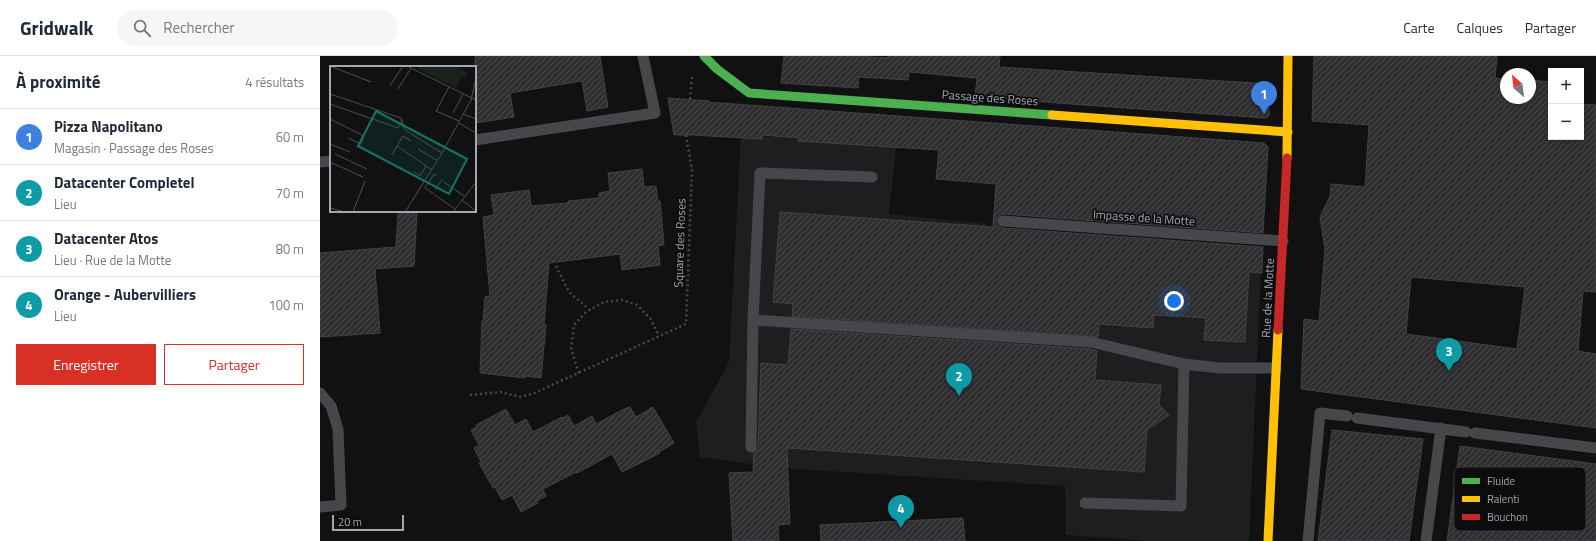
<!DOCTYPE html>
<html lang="fr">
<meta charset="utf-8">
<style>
:root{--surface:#fff;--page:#f6f6f7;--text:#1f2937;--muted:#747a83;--line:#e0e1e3;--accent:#d93025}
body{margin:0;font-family:"Titillium Web",sans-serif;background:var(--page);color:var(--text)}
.controls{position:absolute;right:12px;top:12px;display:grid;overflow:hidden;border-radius:0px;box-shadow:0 2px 6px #0003}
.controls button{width:36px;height:36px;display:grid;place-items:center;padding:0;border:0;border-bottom:1px solid var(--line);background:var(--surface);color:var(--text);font:20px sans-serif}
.compass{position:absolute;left:1180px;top:12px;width:36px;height:36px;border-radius:50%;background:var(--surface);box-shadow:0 2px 6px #0003;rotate:332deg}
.scale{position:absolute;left:12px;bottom:10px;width:72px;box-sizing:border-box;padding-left:4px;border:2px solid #a2a7b3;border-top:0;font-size:11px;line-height:14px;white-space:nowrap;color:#a2a7b3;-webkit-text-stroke:3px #0c0c0d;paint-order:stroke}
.you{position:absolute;left:854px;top:245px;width:14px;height:14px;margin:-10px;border:3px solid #fff;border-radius:50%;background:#1a73e8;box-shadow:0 0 0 6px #1a73e833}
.badge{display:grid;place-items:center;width:26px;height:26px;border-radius:50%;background:var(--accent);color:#fff;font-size:13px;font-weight:700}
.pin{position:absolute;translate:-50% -33px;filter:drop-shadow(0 1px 2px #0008)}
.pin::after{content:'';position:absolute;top:21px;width:14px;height:12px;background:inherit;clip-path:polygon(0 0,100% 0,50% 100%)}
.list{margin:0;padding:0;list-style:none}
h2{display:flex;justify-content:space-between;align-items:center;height:52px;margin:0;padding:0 16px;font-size:17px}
h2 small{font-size:13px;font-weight:400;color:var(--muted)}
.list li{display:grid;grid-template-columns:26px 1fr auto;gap:12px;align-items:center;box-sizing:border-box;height:56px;padding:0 16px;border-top:1px solid var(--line)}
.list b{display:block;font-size:15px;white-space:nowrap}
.list p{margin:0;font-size:13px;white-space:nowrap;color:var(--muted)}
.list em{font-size:13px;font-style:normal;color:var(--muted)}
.actions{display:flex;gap:8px;padding:12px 16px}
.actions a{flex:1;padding:9px 0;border:1px solid var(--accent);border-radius:0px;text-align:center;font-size:14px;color:var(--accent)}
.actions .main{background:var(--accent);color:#fff}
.icon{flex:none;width:22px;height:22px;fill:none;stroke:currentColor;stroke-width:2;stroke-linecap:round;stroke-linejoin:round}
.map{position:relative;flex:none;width:1276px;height:485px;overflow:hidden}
header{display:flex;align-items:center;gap:24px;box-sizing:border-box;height:56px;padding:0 20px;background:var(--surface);border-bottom:1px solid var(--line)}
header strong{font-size:19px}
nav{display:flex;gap:22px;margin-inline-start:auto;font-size:14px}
.search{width:280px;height:36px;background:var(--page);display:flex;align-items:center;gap:10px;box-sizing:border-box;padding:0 14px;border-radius:22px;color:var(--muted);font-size:15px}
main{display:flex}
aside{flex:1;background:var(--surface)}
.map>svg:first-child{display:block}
.built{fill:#1e1e20}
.building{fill:url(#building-hatch);stroke:#404246;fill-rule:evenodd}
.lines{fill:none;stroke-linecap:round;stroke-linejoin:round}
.path{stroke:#47484c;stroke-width:2.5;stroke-dasharray:2 3;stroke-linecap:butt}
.lane{stroke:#46474a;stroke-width:11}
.fast{stroke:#4caf50;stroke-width:9}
.slow{stroke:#ffc107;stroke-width:9}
.jam{stroke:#c62828;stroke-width:9}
.labels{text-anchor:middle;stroke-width:3.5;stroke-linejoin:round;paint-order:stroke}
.street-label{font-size:12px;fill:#a2a7b3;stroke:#0c0c0d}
.inset-road{fill:none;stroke:#4b4d52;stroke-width:1}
.view{fill:#0f766e;fill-opacity:0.15;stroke:#0f766e;stroke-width:2}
.inset-edge{fill:none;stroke:#a2a7b3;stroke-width:2}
.key{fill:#0c0c0d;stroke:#393a3f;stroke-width:1}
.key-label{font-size:11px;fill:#a2a7b3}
</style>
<header>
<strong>Gridwalk</strong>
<div class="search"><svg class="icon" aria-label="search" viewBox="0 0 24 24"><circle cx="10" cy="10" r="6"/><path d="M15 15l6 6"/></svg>Rechercher</div>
<nav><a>Carte</a><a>Calques</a><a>Partager</a></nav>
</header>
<main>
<aside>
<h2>À proximité<small>4 résultats</small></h2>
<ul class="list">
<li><span class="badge" style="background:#3f7fe0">1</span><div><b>Pizza Napolitano</b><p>Magasin · Passage des Roses</p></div><em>60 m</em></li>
<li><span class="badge" style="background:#0f9aa8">2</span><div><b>Datacenter Completel</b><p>Lieu</p></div><em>70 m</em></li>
<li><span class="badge" style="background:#0f9aa8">3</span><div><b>Datacenter Atos</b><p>Lieu · Rue de la Motte</p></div><em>80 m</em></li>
<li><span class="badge" style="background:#0f9aa8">4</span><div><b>Orange - Aubervilliers</b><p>Lieu</p></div><em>100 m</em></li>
</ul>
<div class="actions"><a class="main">Enregistrer</a><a>Partager</a></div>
</aside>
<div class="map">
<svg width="1276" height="485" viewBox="0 0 1276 485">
<defs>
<pattern id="building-hatch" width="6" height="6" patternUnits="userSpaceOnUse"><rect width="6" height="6" fill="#2f2f31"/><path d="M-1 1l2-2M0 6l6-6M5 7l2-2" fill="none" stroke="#4a4a4c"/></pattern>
</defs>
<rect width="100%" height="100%" fill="#111112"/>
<path class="built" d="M421,78L576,91L569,158L666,168L665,197L941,216L929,485H827L746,479L745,430L460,412L380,401L376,366L409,306Z"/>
<path class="building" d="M155,0H280L288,51L267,55L262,25L190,37L194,61L155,67Z
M464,0H533L568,2V0H680L679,11L950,28L949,60L945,62L655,41L657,22L589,16L588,24L539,21L538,32L461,27Z
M994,0H1177L1175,22L1186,23V42H1210V24L1231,26V81H1261V48L1276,49V236L1263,235L1258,295L1276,298V372L981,333L984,263L999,265L1005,193L1000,161L1010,140L1011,128L1045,131L1049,69L992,65ZM1091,221L1205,231L1197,293L1086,278Z
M348,42L389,45L388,46L944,87L948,91L943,177L684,158L680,159L676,164L677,168L682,172L943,191L942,217L929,216L925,286L884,284L886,262L834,259L833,272L779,268L778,281L472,260L473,248L453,246L460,156L673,171L676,128L616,123L619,94L478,85V82L442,79V83L373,79H354Z
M322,113L324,131L336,130L338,145H340L344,189L338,190L340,209L302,214L300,198L229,207L224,269H226L221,322L205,320V322L160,317L162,265H163L165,241L170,240L163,161L174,159L171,139L209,134L211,150L248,147V145L279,142V137L290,135L288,117Z
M78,155H97L94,210L55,213L60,277L0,281V197L76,191Z
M471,273L770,293L777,295L775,324L841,329L839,349L849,359L827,374L824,416L467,392L470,468L458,469L459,485H413L409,417L433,416L434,397L438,391L441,307L468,309Z
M310,351L316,361L333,351L354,387L339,396L340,397L302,416L292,398L257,417L256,416L223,433L226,440L217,445L218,447L201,456L192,439L182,444L175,431L173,432L159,407L161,406L154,392L159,389L151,374L157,371L156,369L186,353L195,369L206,363L213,376L242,361L243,362L248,359L254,370L272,360L276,368L304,353Z
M1012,374L1103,383L1089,485H998Z
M1140,390L1276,408V485H1127Z
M643,462L645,485H501L500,469Z"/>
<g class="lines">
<path class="path" d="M370,43L372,20
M236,210L249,236L270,254
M259,317L251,293L254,269L266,256L284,246L302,244L317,249L330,262L339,280
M150,339L181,336L200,341L212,338L366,268L372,114L366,79"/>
<path class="lane" d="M155,84L335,57L323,0
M0,106L11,105
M683,165L963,185
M433,264L440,117L552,121
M0,337L11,350L18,373L21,449L0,451
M1037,362L1146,376
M1155,377L1276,392
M431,391L433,264L771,286L864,308L900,312H956
M765,447L861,450L864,308
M988,485L1000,357L1027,360
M1106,485L1121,372"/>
<path class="fast" d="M384,0L397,13L429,37L732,59"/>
<path class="slow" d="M732,59L968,76
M967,102L968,0
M948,485L958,274"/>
<path class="jam" d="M958,274L967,102"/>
</g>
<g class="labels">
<g class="street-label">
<text transform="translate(670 42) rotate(4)" y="4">Passage des Roses</text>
<text transform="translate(824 162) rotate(4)" y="4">Impasse de la Motte</text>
<text transform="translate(360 187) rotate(-88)" y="4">Square des Roses</text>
<text transform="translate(948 242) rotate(-87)" y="4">Rue de la Motte</text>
</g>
</g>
<g transform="translate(10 10)">
<rect width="146" height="146" fill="#111112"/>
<path d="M90,0H126L138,8L136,11L132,10L126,22L92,5L88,2Z" fill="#1b221c"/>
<path class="inset-road" d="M0,0L41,16M77,0L146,34M60,20L73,0M119,21L106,45L129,55M68,23L81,2M0,28L71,52L75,64L112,87M0,38L68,62L72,54M123,47L133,28M133,48L146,53M0,53L34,70L31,78L18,72M129,57L146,67M0,78L20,86M67,80L73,70L81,75M88,83L108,95M5,88L37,103M62,89L67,80L102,104M0,96L33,111M84,106L90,110L96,100M114,116L134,130M105,124L112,114M104,128L95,122L104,108L106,110M105,129L125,143M132,134L146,145M0,142L15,146M23,146L35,115M75,146L112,87L141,34L146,12M123,146L146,116"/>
<path class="view" d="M46,45L137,93L119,128L28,80Z"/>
<rect width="146" height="146" class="inset-edge"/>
</g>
<rect x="1134" y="411" width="132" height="64" rx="6" class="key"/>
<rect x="1142" y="422" width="18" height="6" fill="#4caf50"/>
<rect x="1142" y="440" width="18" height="6" fill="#ffc107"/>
<rect x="1142" y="458" width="18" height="6" fill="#c62828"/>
<g class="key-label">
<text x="1167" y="429">Fluide</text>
<text x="1167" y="447">Ralenti</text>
<text x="1167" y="465">Bouchon</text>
</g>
</svg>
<div class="controls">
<button>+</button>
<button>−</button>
</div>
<svg class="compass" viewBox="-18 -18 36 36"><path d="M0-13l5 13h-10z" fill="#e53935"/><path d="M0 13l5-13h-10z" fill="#747a83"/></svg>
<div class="scale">20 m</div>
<div class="you"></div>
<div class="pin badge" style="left:944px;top:58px;background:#3f7fe0">1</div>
<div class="pin badge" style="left:639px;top:340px;background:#0f9aa8">2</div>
<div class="pin badge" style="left:1129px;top:315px;background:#0f9aa8">3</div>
<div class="pin badge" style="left:581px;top:472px;background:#0f9aa8">4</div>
</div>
</main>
